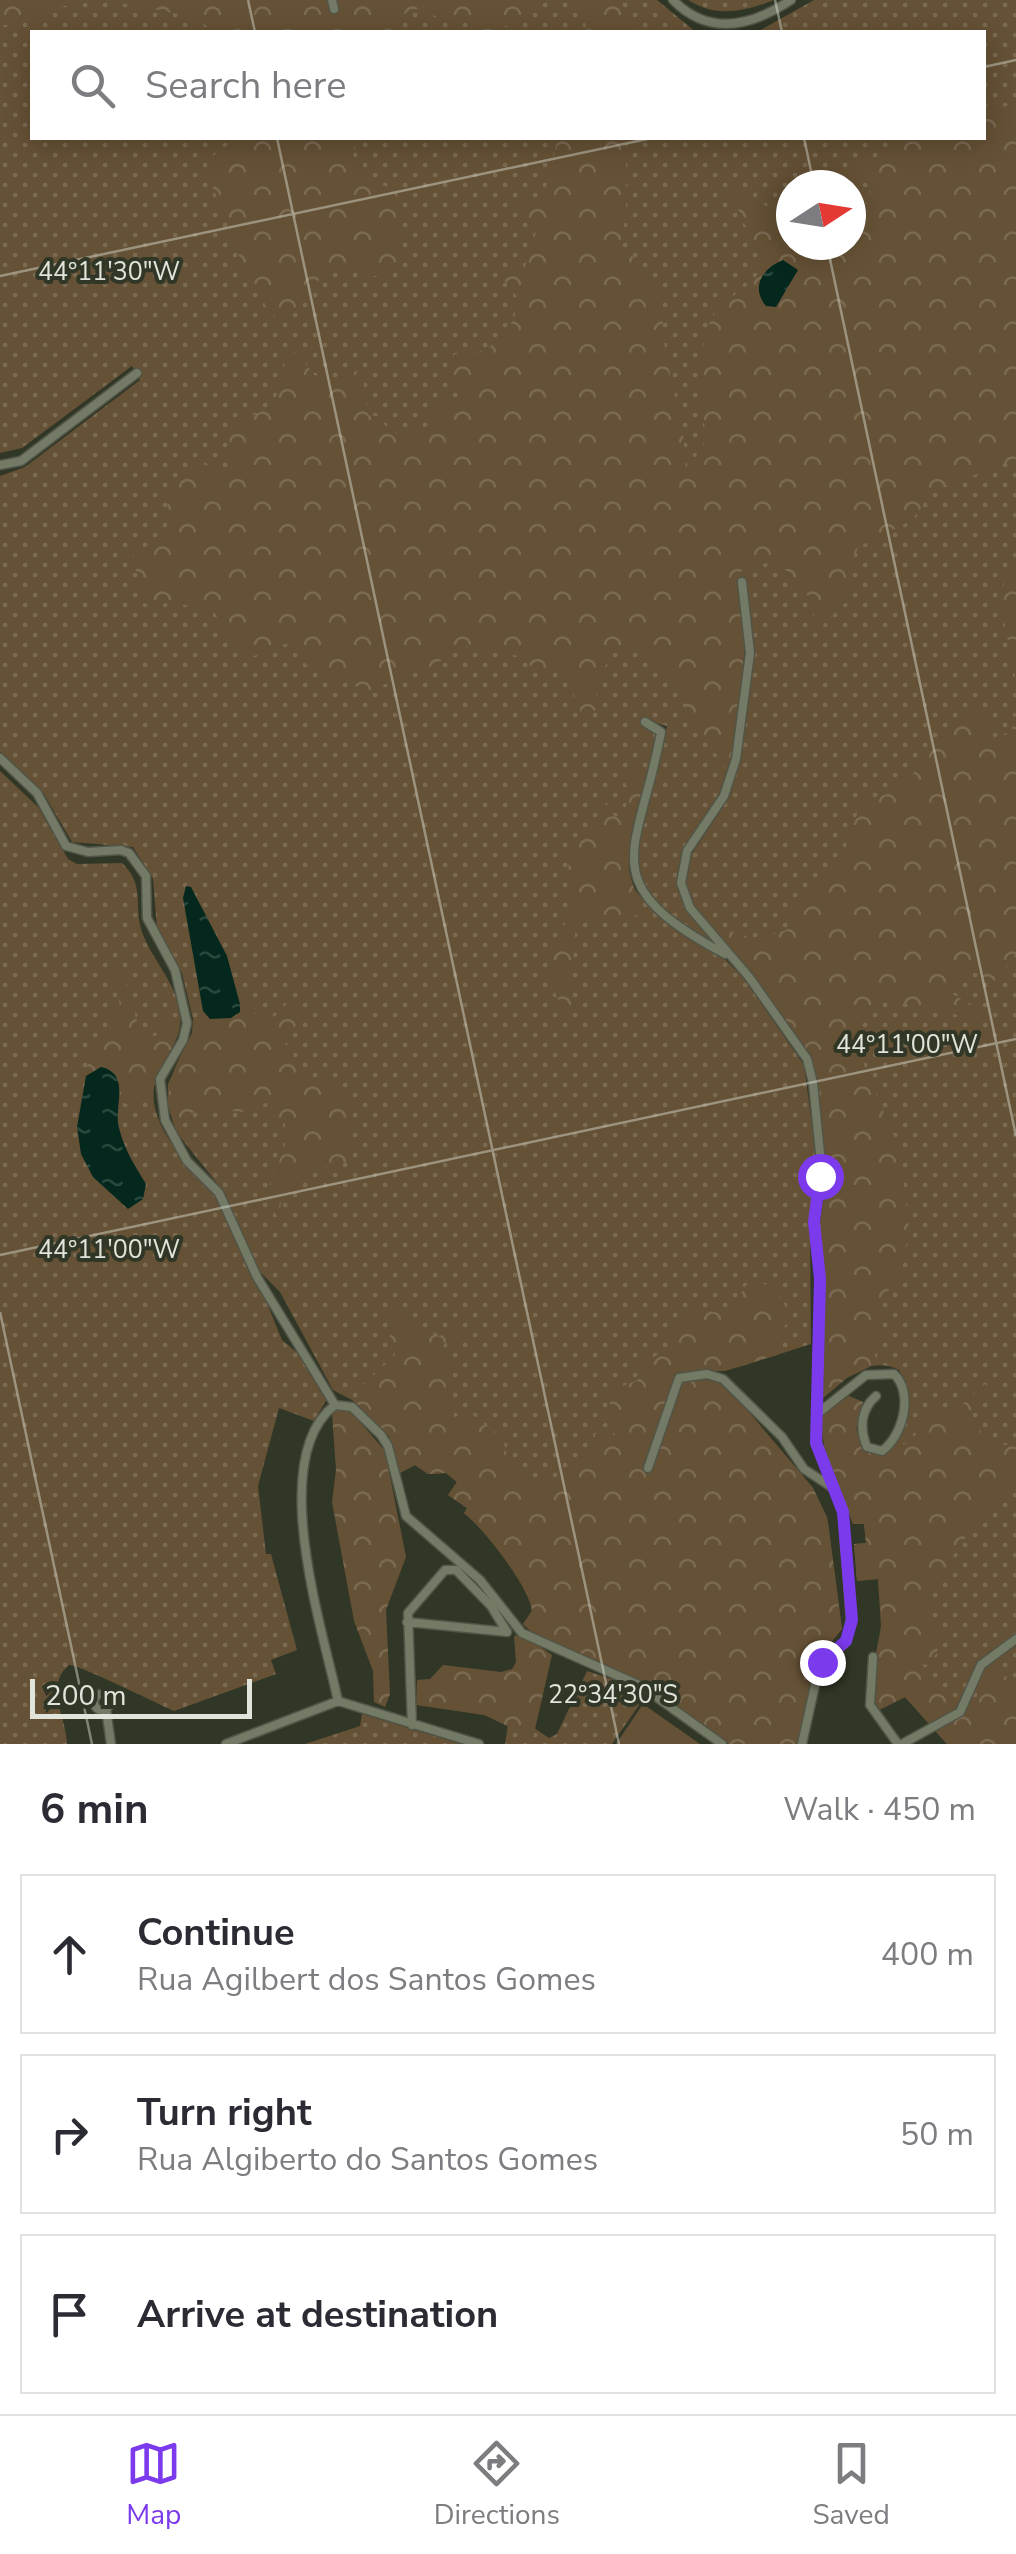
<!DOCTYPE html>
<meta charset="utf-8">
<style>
:root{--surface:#fff;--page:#f2f2f3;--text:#2b2b33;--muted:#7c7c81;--line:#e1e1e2;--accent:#7c3aed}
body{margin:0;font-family:"Nunito Sans",sans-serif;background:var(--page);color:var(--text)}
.compass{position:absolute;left:776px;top:170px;width:90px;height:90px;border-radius:50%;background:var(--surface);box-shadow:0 5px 25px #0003;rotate:78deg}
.scale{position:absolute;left:30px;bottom:25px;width:222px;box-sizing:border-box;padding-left:10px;border:5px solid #e1e4da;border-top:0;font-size:28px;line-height:35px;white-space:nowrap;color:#e1e4da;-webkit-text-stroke:8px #313726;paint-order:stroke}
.stop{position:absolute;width:30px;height:30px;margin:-22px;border:8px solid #7c3aed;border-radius:50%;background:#fff}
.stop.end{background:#7c3aed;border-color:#fff;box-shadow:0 2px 10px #0008}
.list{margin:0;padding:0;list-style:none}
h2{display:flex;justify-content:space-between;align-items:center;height:130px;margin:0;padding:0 40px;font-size:42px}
h2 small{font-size:32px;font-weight:400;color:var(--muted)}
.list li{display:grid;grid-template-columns:65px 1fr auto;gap:30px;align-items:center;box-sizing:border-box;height:160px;margin:0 20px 20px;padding:0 20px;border:2px solid var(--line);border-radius:0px}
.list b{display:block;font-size:38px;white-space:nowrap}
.list p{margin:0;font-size:32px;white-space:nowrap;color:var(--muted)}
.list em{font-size:32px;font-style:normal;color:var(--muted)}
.icon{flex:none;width:55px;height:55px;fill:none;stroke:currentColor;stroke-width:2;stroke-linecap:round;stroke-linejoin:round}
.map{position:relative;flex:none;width:1016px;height:1744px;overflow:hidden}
.search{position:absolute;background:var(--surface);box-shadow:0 5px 25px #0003;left:30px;right:30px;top:30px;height:110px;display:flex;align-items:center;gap:25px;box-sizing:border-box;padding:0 35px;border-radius:0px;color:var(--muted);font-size:38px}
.sheet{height:670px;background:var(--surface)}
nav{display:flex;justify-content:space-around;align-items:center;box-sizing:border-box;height:140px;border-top:2px solid var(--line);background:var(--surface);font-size:28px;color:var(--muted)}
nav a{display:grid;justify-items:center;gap:5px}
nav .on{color:var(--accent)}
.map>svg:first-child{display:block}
.grass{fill:url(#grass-dots);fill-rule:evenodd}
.forest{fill:url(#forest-crowns)}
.pitch{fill:#655135}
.water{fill:url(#water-ripples)}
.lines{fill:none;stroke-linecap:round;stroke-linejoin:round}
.minor-casing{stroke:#515547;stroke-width:11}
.minor{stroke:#737a66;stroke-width:8}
.route{stroke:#7c3aed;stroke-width:12}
.ticks{fill:none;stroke:#e1e4da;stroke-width:2.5;stroke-opacity:0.45}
.ticks-label{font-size:25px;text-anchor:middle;fill:#e1e4da;stroke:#313726;stroke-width:8;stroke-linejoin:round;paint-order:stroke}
</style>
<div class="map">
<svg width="1016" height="1744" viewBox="0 0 1016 1744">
<defs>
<pattern id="grass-dots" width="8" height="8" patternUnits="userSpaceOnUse" patternTransform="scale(2.5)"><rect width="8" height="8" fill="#655135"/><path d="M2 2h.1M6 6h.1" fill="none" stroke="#7b6a52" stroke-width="1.8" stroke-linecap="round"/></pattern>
<pattern id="forest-crowns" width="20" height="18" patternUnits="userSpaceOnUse" patternTransform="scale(2.5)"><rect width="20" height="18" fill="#655135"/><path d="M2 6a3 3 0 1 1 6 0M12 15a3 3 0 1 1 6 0" fill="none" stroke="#7b6a52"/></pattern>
<pattern id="water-ripples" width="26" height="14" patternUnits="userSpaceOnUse" patternTransform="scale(2.5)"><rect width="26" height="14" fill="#04281d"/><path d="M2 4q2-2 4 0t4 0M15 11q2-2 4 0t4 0" fill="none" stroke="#28473d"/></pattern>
</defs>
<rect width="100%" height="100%" fill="#313726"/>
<path class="grass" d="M0,0H657L696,32H32V138H984V32H757L814,0H1016V1744H947L905,1697L877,1711L871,1679L881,1627L878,1579L857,1581L854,1544L866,1543L864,1524H853C841,1487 818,1454 823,1414L849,1396L863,1402C853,1419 854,1439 868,1453L883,1454C907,1438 912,1393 899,1370C868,1355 845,1379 823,1398L820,1225L827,1171L816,1075L808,1052L788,1023L697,910L685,886L689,858L721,810L740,749L754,642L745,579L737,580C745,643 749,728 724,788C711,821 674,845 678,884C681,913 706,925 719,948C695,933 652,913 641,885C628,850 659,765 667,726L644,720L658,729L628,867L634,889L655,913L726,960L744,979L804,1065L817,1162L810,1228L811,1344L739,1367L705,1371L704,1378L725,1384L813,1488L828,1522L842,1629L818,1658L799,1744H729L650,1685L536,1636L523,1624L532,1611C531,1589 483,1527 464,1513L467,1508L448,1495L457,1482L446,1473L428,1474L415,1465L398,1474L389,1436L352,1400L333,1390L280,1292L259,1271L224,1192L177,1133L168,1106V1084L192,1033L193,1019L182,973L157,928L153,879L133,847L72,842L44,794L0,752V476L25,467L140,380L132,366L22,448L0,453ZM791,185H851V245H791Z
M688,0H774C742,12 718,18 688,0Z
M0,771L38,807L68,859L77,864L122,863C146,886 133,905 142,932C153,964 188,994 179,1031C171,1060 147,1074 155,1108C165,1149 199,1168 219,1201C245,1242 263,1295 282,1340L301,1356L328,1397L314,1421L279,1408L258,1486L266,1554H271L297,1650L271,1660L276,1674L174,1711C158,1704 78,1664 69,1665C44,1686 66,1716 67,1744H0Z
M587,1671L621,1682L644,1698L612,1744H505L508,1724L532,1737L534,1728L549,1738L557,1734Z
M362,1714L461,1744H305L360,1726Z"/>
<path class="forest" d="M0,0H544L497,32H472L466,16C448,18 436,23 424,6L404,14L398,32H220L184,15L104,0L59,7L36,20L0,26Z
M580,0H616L637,32H587Z
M1016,103V459L927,493C919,529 884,529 858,548L849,568L846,602L823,625H817C806,592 807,574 767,563L739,572L745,649L729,774L661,667L634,647L616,649L597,679L596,710L582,715L564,671L534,669L518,656L471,644L429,667L368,691L310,668L288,644C270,643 261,661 242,655L213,610L174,603L146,604L142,600L133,553L167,536L168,495L191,465L201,462L217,471L229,466L230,427L238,417C274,418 286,385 284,355L289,349L299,354L314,375L342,381L355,371L362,372L368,415L377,416L391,432L407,437L427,426L440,398L463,397L452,374L454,354C485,360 517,332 518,298L502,278L508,270H524L536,232L520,204L524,198L543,199L558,138H626V216L620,243L650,275L661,300L665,352L683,432L686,471L708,438C697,410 696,333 718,309C733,293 753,286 763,266L733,197L731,180L774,212L791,216V245H851V201L860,197L871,209L876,204L869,190L875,183L852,181L846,176L852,164L879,158L905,142L984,138V113Z
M238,138H357L353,155L360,175L392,189L399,202L397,271C372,285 353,266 327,269L297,309L278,318L268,313L260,290L245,271L206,169L214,155Z
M1016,558V683C1012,640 987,597 1016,558Z
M972,709L986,716L994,738L1011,731L1016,715V954L993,982L969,969L948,992L985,1011L980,1020L882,998L875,1001L861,1027L858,1050L900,1151L909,1228L902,1271L876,1307L880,1335L873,1365L847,1378L823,1398L820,1225L827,1171L816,1075L808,1052L788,1023L723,944L714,926L756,939L787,930L792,902L831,871L845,849L861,803L890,793L911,777L923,757L947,739L960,716Z
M628,769L641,774L646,784C636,821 614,869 643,901C637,931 603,926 582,915L576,921L571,987L575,1010L568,1018L556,995L547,954L575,907L568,869L572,848L599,826L601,804L604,802L615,817L625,814L628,790L622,774Z
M112,971L124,975L141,1036H156L166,1018L178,1026C178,1049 154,1069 153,1095L127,1104L119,1101L120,1085L89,1072L84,1074C93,1052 106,1034 113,1010L120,1008L118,992L108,982Z
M243,994H249L252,1013L274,1017L288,1002L295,1001L304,1021L290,1029L285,1044L293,1049L294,1060L305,1077H327L330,1085L325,1093L343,1091L353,1111L350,1162L313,1169L282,1199L278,1217C250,1183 296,1160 284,1121L271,1115L269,1101C264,1102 262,1107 258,1109C233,1120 191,1091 177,1133C155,1078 184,1058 203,1011L206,1017L222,1020L236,1016Z
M772,1284L786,1307L787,1324L777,1332V1355L725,1371H705L704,1378L725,1384L813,1488L827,1517L842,1629L818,1658L799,1744H729L650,1685L536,1636L523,1624L532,1611C531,1589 483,1527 464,1513L467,1508L448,1495L457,1482L446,1473L428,1474L415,1465L398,1474L389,1436L357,1404L362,1386L395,1355L390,1337L393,1310L413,1329L440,1336L460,1324L459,1337L444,1344L442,1352L452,1361L454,1417L469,1412L503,1438L509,1465L530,1483L568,1474L592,1457L595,1434L606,1430L615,1436L611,1420L603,1424L600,1418L609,1409L612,1390L638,1380L642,1364L667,1349L680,1318L701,1309L729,1315L746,1285Z
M985,1384L991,1389L987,1400L973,1411L972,1422L990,1442L1016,1447V1486C987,1500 968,1535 951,1559C946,1566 947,1575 943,1583L934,1589L928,1612C940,1632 947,1648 926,1665L911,1660L925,1680L944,1687L953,1705L950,1716L955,1719L972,1712L987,1670L1016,1680V1744H947L905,1697L877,1711C863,1684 880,1654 881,1626C882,1611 879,1594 878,1579L857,1581L854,1544L866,1543L864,1524H853C841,1487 818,1454 823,1414L849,1396L863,1402L856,1429L865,1451C876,1457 878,1454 889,1450C919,1440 912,1438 928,1412L943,1410L951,1415Z
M337,1409L350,1410L385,1451L406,1557L386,1610L390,1694L385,1707L374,1702L373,1671L354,1621L332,1502L336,1470L332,1414Z
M522,1634L552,1655L533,1738L484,1715L416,1705L417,1680L430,1679L443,1665L501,1672L512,1669L516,1662L514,1636Z"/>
<path class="pitch" d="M643,1704L700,1744H616Z"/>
<path class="water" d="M783,260L798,270L776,307L766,306C750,287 763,268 783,260Z
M186,886L191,887L227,956L240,1004V1012L231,1018L210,1019L203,1011L183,898Z
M101,1067C132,1074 113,1107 119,1128C124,1149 135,1166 146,1184L143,1199L128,1209L93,1177L81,1154L77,1127L86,1076Z"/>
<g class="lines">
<g class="minor-casing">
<path id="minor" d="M332,0L334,9
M673,0C709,37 752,26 791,0
M0,465L21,461L137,373
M742,582L750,653L736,759L724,796L687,851L681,883L690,908L749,977L807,1059L813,1083L821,1164L814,1222L820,1279L817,1443L843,1512L851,1620L846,1641L819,1667L802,1744
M645,722L661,732C639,854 590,882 725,954
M0,758L37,793L66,846L88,852L121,850L129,853L146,876L147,918L175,970L187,1023L183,1040L160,1079L165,1120L187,1161L219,1193L257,1277L335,1405
M335,1405L352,1407L381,1435L388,1446L406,1516L480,1580L522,1633L641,1686L722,1744
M335,1405C266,1457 323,1630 338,1701
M817,1414L866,1375L894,1374C914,1393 903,1436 882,1451L867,1447C859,1428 861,1409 876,1396
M648,1468L679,1378L707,1374L723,1379L782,1437L804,1469L836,1490
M407,1622L507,1632
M873,1657L870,1705L898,1744
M94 1702a8 8 0 1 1 16 0a8 8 0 1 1-16 0Z
M106,1709L111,1744
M412,1725L408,1613L445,1570H456L491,1606L507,1632
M226,1744L338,1701L479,1744
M902,1744L960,1712L981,1665L1016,1639"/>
</g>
<use href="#minor" class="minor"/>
</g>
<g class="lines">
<path class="route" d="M820,1176L814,1222L820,1279L816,1443L843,1512L852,1620L846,1641L822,1662"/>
</g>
<path class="ticks" d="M248,0L255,32M775,0L782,32M984,67L1016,60M277,138L619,1744M804,138L814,185M827,245L1016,1136M0,276L652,138M0,1255L1016,1039M0,1312L92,1744"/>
<g class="ticks-label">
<text x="109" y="280">44°11'30"W</text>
<text x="907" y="1053">44°11'00"W</text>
<text x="109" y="1258">44°11'00"W</text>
<text x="613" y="1703">22°34'30"S</text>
</g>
</svg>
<svg class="compass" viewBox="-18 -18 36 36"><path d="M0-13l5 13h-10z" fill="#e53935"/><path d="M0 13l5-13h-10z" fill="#7c7c81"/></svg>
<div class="scale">200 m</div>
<div class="stop" style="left:820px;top:1176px"></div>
<div class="stop end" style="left:822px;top:1662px"></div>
<div class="search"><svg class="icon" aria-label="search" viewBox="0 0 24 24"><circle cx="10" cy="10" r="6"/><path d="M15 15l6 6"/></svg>Search here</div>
</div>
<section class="sheet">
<h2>6 min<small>Walk · 450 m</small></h2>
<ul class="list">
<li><svg class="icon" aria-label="ahead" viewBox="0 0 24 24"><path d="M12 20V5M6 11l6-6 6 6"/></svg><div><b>Continue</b><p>Rua Agilbert dos Santos Gomes</p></div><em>400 m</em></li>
<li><svg class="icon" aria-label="right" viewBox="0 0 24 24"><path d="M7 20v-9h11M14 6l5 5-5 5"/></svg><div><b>Turn right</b><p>Rua Algiberto do Santos Gomes</p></div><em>50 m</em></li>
<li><svg class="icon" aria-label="arrive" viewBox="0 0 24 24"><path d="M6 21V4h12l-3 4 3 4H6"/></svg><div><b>Arrive at destination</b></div></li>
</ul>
</section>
<nav>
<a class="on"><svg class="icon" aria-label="map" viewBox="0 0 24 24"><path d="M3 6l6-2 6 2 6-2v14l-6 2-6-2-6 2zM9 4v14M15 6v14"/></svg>Map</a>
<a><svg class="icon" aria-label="directions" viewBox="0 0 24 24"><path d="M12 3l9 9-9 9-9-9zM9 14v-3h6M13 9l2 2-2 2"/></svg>Directions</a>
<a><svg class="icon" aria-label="saved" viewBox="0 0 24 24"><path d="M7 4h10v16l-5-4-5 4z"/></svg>Saved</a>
</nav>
